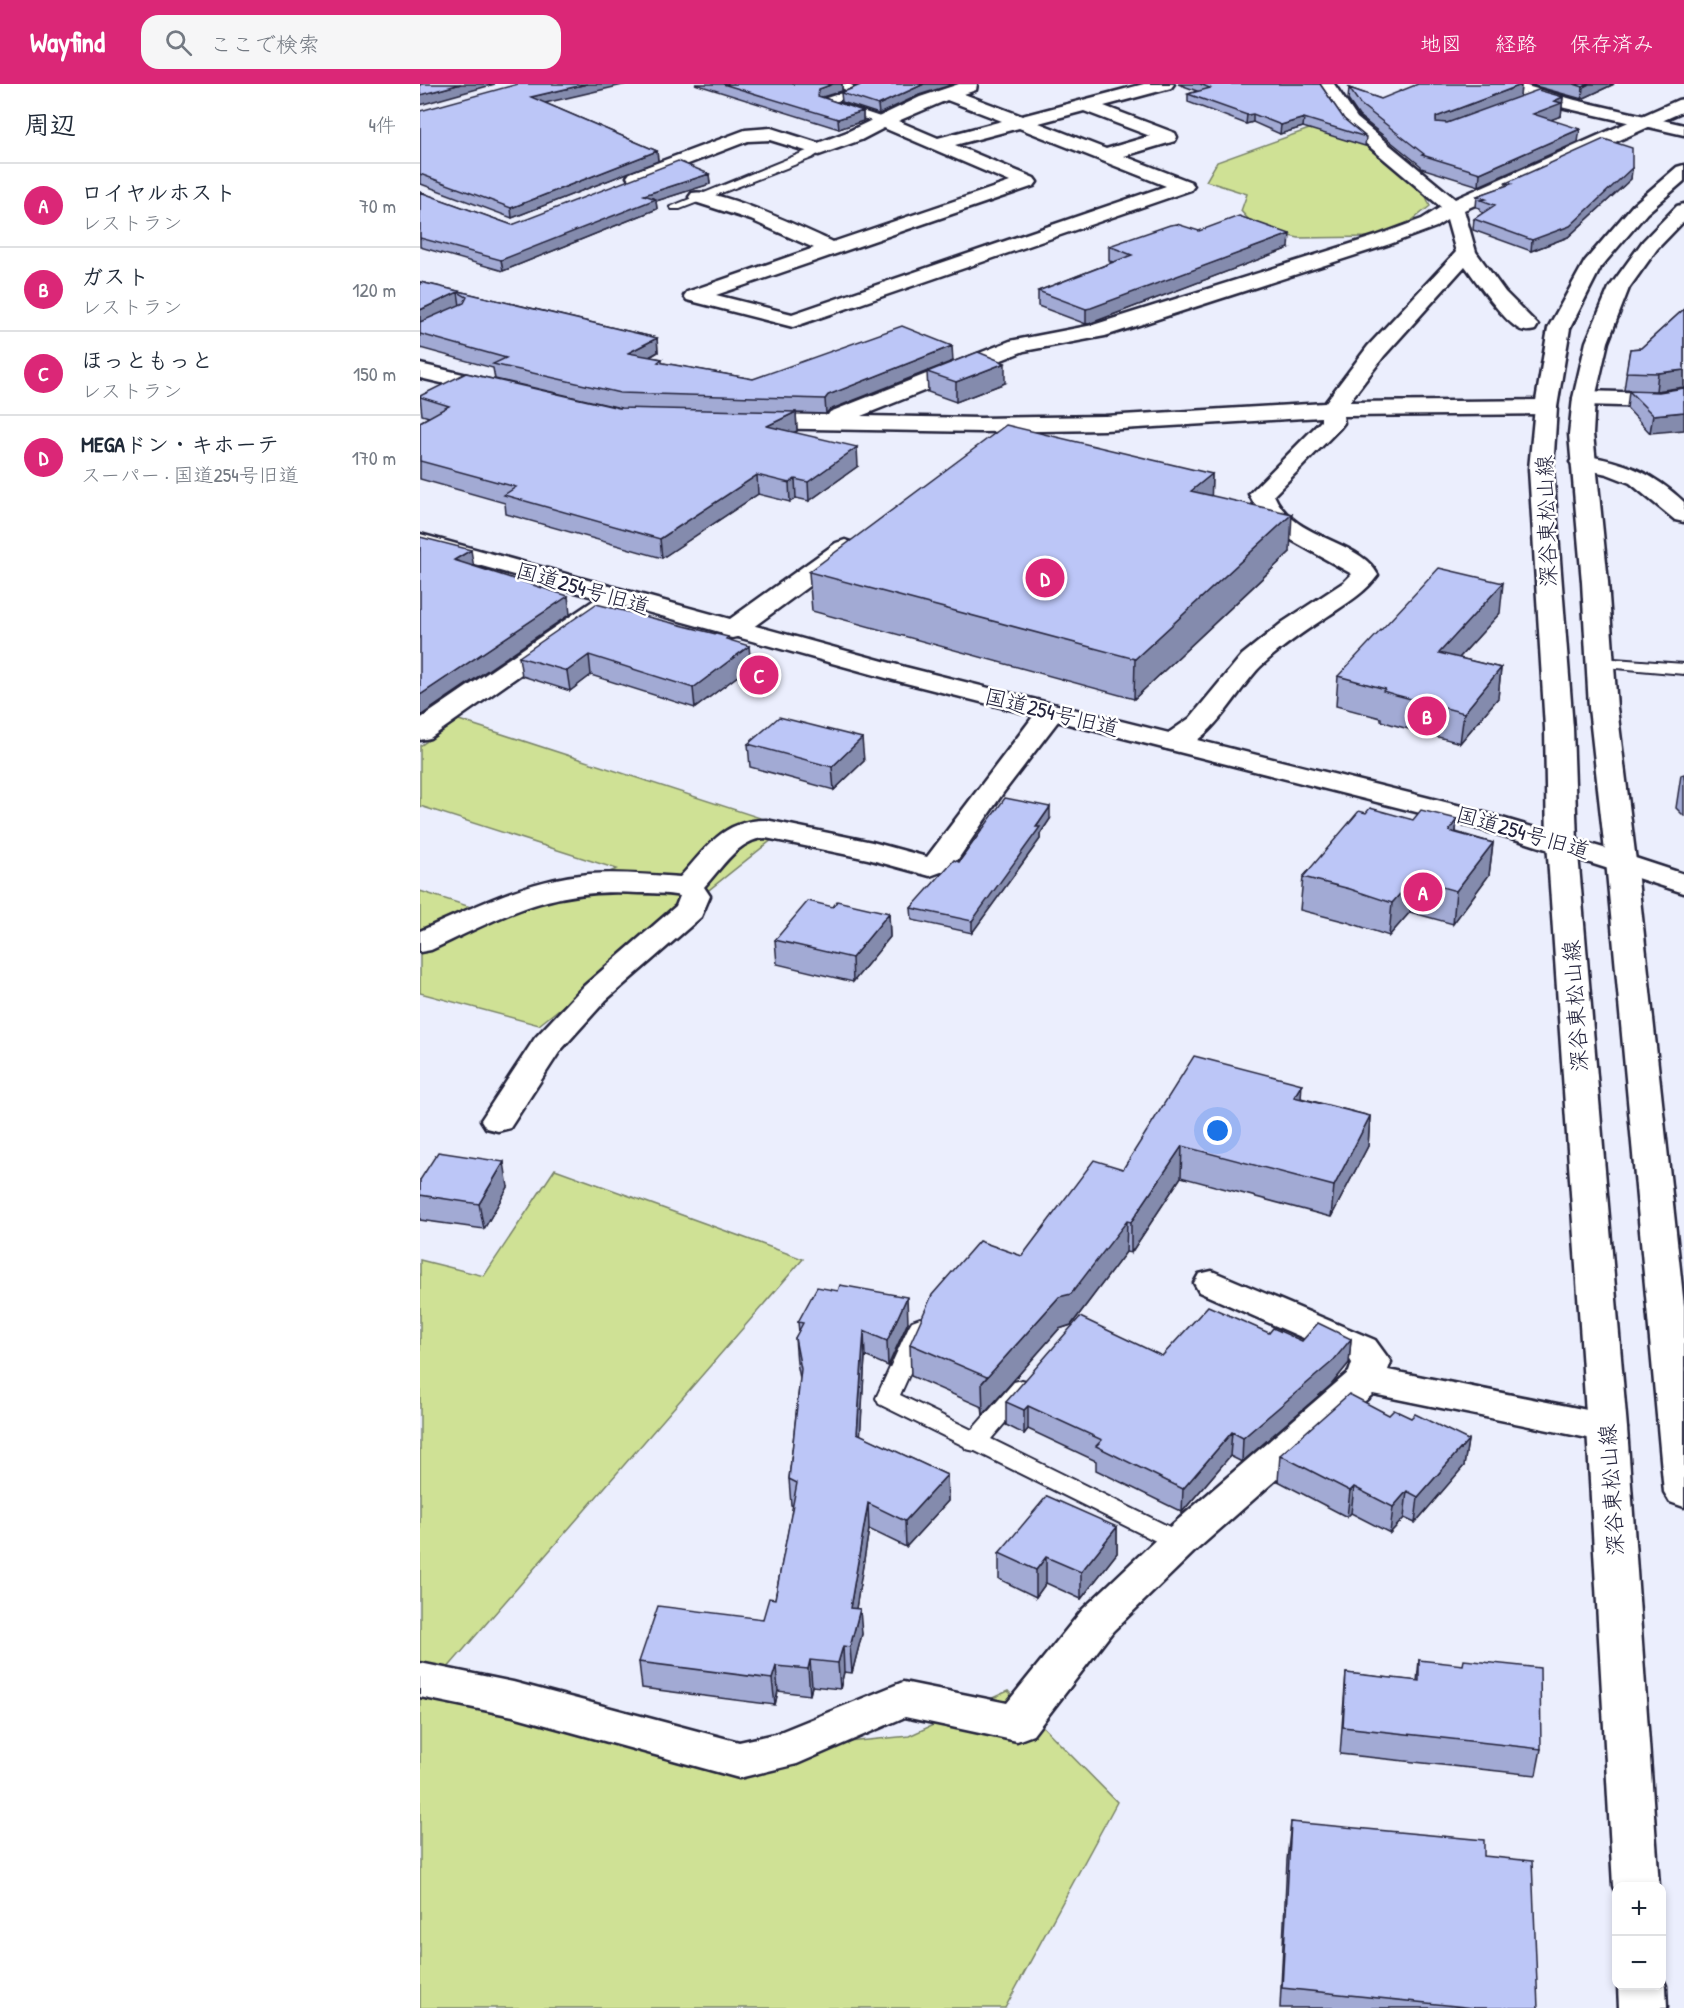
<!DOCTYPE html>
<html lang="ja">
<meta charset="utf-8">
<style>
:root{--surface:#fff;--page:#f6f6f7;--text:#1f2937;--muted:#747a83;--line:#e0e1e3;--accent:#db2777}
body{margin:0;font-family:"Patrick Hand","Klee One",sans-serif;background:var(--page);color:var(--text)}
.controls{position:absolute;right:18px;bottom:18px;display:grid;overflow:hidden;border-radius:12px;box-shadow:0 3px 9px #0003}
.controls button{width:54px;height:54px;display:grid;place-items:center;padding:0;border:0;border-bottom:2px solid var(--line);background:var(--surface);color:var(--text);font:30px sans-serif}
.you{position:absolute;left:798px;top:1047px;width:21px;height:21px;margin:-15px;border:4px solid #fff;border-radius:50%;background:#1a73e8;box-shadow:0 0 0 9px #1a73e833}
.badge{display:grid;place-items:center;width:39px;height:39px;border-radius:50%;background:var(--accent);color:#fff;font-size:20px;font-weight:700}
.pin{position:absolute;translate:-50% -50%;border:3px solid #fff;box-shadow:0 2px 6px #0006}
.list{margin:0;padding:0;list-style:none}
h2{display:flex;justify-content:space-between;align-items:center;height:78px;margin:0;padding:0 24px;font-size:26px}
h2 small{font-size:20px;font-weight:400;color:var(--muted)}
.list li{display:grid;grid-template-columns:39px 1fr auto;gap:18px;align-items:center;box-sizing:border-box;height:84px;padding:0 24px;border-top:2px solid var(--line)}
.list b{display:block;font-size:22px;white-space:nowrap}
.list p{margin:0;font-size:20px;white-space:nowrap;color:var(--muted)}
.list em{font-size:20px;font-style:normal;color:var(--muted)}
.icon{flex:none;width:33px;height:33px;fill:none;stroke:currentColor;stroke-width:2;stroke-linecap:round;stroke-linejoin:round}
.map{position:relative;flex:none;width:1264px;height:1924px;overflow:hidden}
header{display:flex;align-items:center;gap:36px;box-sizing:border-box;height:84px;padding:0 30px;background:var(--accent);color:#fff}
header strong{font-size:28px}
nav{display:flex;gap:33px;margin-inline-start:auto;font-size:21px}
.search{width:420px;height:54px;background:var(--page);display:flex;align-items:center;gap:15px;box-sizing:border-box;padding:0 21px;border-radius:18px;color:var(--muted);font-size:22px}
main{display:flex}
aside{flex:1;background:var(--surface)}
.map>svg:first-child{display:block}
.green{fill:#cfe195;stroke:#788268;stroke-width:1.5}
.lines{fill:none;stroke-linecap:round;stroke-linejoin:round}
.service-casing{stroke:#22223b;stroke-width:4}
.minor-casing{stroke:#22223b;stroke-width:5}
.tertiary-casing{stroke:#22223b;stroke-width:5}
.primary-casing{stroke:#22223b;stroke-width:5}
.service{fill:#fff;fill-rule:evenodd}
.minor{fill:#fff;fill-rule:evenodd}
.tertiary{fill:#fff;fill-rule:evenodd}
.primary{fill:#fff;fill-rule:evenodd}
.wall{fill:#a2aad4;stroke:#22223b;stroke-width:1.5}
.shaded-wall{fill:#848bad;stroke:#22223b;stroke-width:1.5}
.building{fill:#bcc6f7;stroke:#22223b;stroke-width:1.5}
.labels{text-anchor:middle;stroke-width:5;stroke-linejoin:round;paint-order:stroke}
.street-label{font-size:22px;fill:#22223b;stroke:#fff}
</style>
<header>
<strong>Wayfind</strong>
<div class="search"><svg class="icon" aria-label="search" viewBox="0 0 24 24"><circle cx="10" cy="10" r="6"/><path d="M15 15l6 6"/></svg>ここで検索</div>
<nav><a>地図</a><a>経路</a><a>保存済み</a></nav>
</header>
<main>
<aside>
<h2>周辺<small>4件</small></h2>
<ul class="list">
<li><span class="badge">A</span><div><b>ロイヤルホスト</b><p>レストラン</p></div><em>70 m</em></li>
<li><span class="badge">B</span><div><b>ガスト</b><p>レストラン</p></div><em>120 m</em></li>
<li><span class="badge">C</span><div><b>ほっともっと</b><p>レストラン</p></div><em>150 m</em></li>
<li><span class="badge">D</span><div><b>MEGAドン・キホーテ</b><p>スーパー · 国道254号旧道</p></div><em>170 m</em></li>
</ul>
</aside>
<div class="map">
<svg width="1264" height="1924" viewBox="0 0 1264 1924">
<rect width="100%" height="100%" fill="#ebeefd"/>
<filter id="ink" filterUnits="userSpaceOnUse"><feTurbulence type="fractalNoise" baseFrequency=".0167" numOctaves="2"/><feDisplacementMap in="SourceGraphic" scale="12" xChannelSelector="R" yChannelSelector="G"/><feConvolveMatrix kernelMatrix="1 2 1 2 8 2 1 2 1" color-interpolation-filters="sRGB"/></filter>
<g filter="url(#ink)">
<path class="green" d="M920,40L1005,110L1010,122L985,142L953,153L879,154L838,146L821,127L827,110L786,97L797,78L892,44Z
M39,636L368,743L119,941L0,909V807L79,832L197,785L0,722V662Z
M135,1085L383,1175L12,1602L288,1672L489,1652L588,1607L697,1718L585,1924H0V1176L64,1192Z"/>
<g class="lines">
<g class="service-casing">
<path id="service" d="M414,0H429L443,7L415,18L466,35V39H458L400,20V16L428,7Z
M399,62L405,65L392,74L260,125H252L250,123Z
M1180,574L1264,580V590L1174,582L1172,579Z
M500,1234L508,1237L511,1242L480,1311L552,1346L594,1298L602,1296L610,1298L613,1304L610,1310L571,1355L768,1452L771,1458L768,1464L759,1467L750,1464L555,1367L546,1365L544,1362L459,1320L456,1314L489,1242L492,1237Z"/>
</g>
<g class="minor-casing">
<path id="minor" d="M539,0H557L556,6L544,10L602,32L724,0H754L751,4L684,22L755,49L757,53L755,57L704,72L771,98L774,102L771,106L373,243L267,216L264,212L267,208L394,164L331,136L272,117L269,113L272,109C296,103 387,146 413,158L590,98L464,44L441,56L399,71L350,56L328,57L224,97H210L207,93L210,89L325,46L351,44L398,59L427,48L500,13ZM527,16L582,37L518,54L478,37ZM664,27L730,52L686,65L619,39ZM599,44L746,102L372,230L296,211L614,102L617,98L614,94L535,61Z
M896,0H914L937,34L1035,115L1258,16L1264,15V27L1044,126L1056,168L1085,208L1118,241L1115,246C1110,247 1106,248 1101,246C1084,238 1057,198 1045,182L964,272L929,318L1126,316L1134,318L1137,323L1134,328L1126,330L923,332L924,339L920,344L854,411C873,456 940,455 958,491C945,509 926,520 908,532C885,547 861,563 841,582C816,606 785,674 744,664L740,658L744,652L770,634L822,571L863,538L924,498L932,490L859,449L838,427L829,410L901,337V333L685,346L561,348L334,344L326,342L323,337L326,332L334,330L408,331L410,328L590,257L673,241L956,152L1002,135L1021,123L925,42ZM1027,136L1036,168L948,262L905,319L685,332L561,334L441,332L604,267L685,252L970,160L1016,143Z
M0,280L86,300L89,305L86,310L78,312L0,294Z
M1264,305V319L1236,323L1164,321L1156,319L1153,314L1156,309L1164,307L1236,309Z
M1162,371C1205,378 1232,388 1264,418V438L1255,436L1210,399L1187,390L1154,383L1150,378L1154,373Z
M425,456L434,459L438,464L434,469L321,552L312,554L303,552L299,546L303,540L416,459Z
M195,505L204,508L208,513L204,518L10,654L0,656V635L186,508Z
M631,620L641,622L645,628L583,709L532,784L510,792L448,775L346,754C319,754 301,785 284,803L290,812L281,833L186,916L140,967L90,1044L78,1047L66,1044L61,1036L115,954L164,902L256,822L260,812C247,809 232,809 218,809C133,803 85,831 11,866L0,868V847C54,823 108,795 169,790C199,788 230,791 260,793C288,763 302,736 346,736L452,758L507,773L621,622Z
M792,1187L955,1256L971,1278L968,1286L1187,1330L1201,1334L1207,1344L1201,1354L1187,1358L953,1310L773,1469L693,1547L613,1651L597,1657L485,1633L377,1680L319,1694L93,1632L0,1613V1579L93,1598L319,1658L355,1650L483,1598L587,1619L663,1525L745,1447L929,1288L932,1279L929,1274L779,1208L774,1199L779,1190Z"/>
</g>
<g class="tertiary-casing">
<path id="tertiary" d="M1072,0H1100L1155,16L1264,41V51L1145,24L1075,4Z
M0,450L485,583L1041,722L1197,768L1264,790V809L1098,756L1020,734L466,594L0,465Z"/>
</g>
<g class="primary-casing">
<path id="primary" d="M1264,81V97L1227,129L1181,183L1150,244L1137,323L1133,385L1153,644L1157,758L1207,1344L1239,1802H1196V1810L1193,1802L1167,1344L1127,758L1125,644L1109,385L1115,323L1128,244L1165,177L1213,121L1257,83Z
M1264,120V137L1237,165L1209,204L1188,258L1175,314L1173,350L1188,498L1197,624L1216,777L1264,1222V1423L1250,1418L1244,1408L1186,777L1169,624L1162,498L1149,350L1153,314L1166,258L1189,204L1223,157L1257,122Z
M1242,1892L1246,1902L1247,1924H1199L1198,1902H1242Z"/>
</g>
<use href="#service" class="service"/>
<use href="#minor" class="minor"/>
<use href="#tertiary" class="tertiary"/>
<use href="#primary" class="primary"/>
</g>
<path class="wall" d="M275,0H422V7L401,13L443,27V37L419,45Z
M434,0H534L499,11L459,30L422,18L421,9L438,2Z
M758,0H900L924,35L946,53L945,62L883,43L860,50L833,38L826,40L768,18V10L777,7Z
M1108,0H1194L1162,15Z
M1101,1L1100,12L1143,13L1141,32L1130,36L1158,58L1059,102L1001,84V82L939,32L928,16L929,4L961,15Z
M125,19L237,67L238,77L92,134L1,100H0V27Z
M1212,84L1211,95L1148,153L1111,167L1053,146L1054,135L1063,129L1060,127V124L1056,123L1057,112L1086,102V99Z
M289,90L290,100L236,117L237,125L83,187L0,163V108L92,141Z
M779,147L869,164L671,239L666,240L618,222V207L693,178L689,177V162Z
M0,198L237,254L238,268L230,273L242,275V279L333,295L533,277L409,326L406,330L376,329L377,347L374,348L438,382L389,417L376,414L370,418L338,410L242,474L86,430L85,419L0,395V338L9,333L2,331L0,312L201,324L75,295L73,284L0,264Z
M1264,225V303L1236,307L1204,306L1210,265L1221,264Z
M507,288L585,299L536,318L508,308Z
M1209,307L1239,308L1230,349L1207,324Z
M792,390L791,412L870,468L714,615L392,527L389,488Z
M1080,529L1039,574L1081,584L1078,614L1040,659L974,641L961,637V634L916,622L918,592Z
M308,553L309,556L331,582L275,624L171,591L150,607L102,592L99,573Z
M328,660L444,677L414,706L330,683Z
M1264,690V732L1256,724L1261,691Z
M946,729L993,736L1037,735L1036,748L1073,759L1069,791L1033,840L990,828L969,852L927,838L880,826L883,793Z
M630,735L620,750V755L552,849L492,836L491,824L539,778Z
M413,823L469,829L470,853L433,898L357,880L355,856Z
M881,1014L950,1032L948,1062L911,1133L761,1093L711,1169L706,1168L651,1241L639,1245L563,1331L562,1323L491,1292L490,1260L602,1172L703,1085Z
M0,1096L88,1103L64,1145L0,1136Z
M378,1238H488L468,1282L445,1272L440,1351L527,1391L528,1417L486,1463L449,1445L436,1524L442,1550L432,1589L424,1588L420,1605L392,1602L390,1611L358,1607L355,1621L222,1604L219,1578L343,1535L355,1515L373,1422L371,1421L369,1395L380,1294L377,1279L375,1254L379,1248Z
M849,1249L882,1257L931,1255L929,1279L911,1301L822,1378L810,1372L762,1428L676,1386V1377L608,1345L604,1350L586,1341V1318L742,1272Z
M969,1331L991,1334L1048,1356L1044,1382L995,1439L984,1434L970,1449L931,1429L927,1433L858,1397L860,1371Z
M697,1443V1469L661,1515L626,1499L616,1513L579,1495V1469Z
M999,1576L1121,1665L1116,1691L920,1670L926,1589L997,1597Z
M871,1738L1064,1772L1118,1924H860L867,1776Z"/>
<path class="shaded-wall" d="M41,0H75L0,21V11Z
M167,0H207L112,22L111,13Z
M413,0H422V7L399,14L398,12L399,5Z
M504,0H534L499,11L459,30L458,21Z
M1169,0H1194L1162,15L1163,3Z
M1101,1L1100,13L1015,46L1016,33Z
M1143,13L1141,32L1112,43L1113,30L1134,17Z
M443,27V37L419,45L418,35Z
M833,30V38L826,40L827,31Z
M884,34L883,43L860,50L861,41Z
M1160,45L1158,58L1059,102L1060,89Z
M237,67L238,77L92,134L91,124Z
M1212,84L1211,95L1148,153L1111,167L1112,156Z
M289,90L290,100L236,117L237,125L83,187L81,176L224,111Z
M870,150L869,164L671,239L666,240V225Z
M38,208L40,222L0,242V226Z
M237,254L238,268L209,284L208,269Z
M532,262L533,277L409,326L406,330L405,315L408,311Z
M585,279V299L536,318V298Z
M1264,286V303L1236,307L1238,289Z
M376,328L377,347L348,360L347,342Z
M1264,328V346L1230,349L1233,331Z
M437,363L438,382L389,417L388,398Z
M792,390L791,427L771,407Z
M337,391L338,410L242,474L240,455Z
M375,395L376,414L370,418L369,399Z
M872,430L870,468L714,615L715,575Z
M51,466L54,484L34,476Z
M1083,499L1080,529L1016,599L1019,569Z
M148,512L150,530L0,632V611Z
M329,562L331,582L275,624L273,604Z
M169,571L171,591L150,607L147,587Z
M1081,584L1078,614L1040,659L1044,629Z
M442,654L444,677L414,706L412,683Z
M630,723V735L620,750V755L552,849V837Z
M1037,735L1034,768L1029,747Z
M1073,759L1069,791L1033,840L1036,807Z
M993,795L990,828L969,852L972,819Z
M469,829L470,853L433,898L432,874Z
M882,1000L880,1030L874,1013Z
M950,1032L948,1062L911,1133L914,1102Z
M762,1062L761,1093L711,1169V1138Z
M84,1078L88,1103L64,1145L59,1120Z
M707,1137L706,1168L651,1241L639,1245L563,1331L562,1299Z
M487,1213L488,1238L468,1282L467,1257Z
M444,1247L445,1272L439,1375L437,1349Z
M931,1255L929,1279L911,1301L822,1378L823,1354Z
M608,1322V1345L604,1350V1326Z
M812,1348L810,1372L762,1428L763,1405Z
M1048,1356L1044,1382L995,1439L998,1413Z
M527,1391L528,1417L486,1463L485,1437Z
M934,1403L931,1429L927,1433L930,1407Z
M987,1407L984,1434L970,1449L973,1423Z
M448,1419L449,1445L432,1549L430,1524Z
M697,1443V1469L661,1515V1488Z
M626,1473V1499L616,1513V1486Z
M440,1525L442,1550L432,1589L430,1563Z
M423,1562L424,1588L420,1605L418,1579Z
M390,1576L392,1602L390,1611L388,1585Z
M356,1582L358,1607L355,1621L352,1595Z"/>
<path class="building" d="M0,0H41L0,11Z
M98,0H167L111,13L237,67L91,124L0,90V27Z
M303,0H413L399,5L398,12L443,27L418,35Z
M443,0H504L458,21L421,9Z
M780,0H900L924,35L946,53L884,34L861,41L833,30L827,31L768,10L790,4Z
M998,0H1098L1101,1L1016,33V38L1027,39L1118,6L1143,13L1134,17L1142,19L1113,30L1160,45L1060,89L1002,71L1004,70L940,20L929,4L961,15Z
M1154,0H1169L1163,3Z
M1184,55L1212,64V84L1150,142L1112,156L1054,135L1075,121L1061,116L1066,115L1057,112L1091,100L1086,99Z
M258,77L289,90L224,111L236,115L81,176L0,154V108L92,141Z
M819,132L870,150L671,224L666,225L618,207L712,171L689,162L750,141L757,140L779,147Z
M0,198L237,254L208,269L242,275L238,278L333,295L482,242L532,262L408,311L405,315L200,309L73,280L86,274L0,250V238L44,219L47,213L38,208L0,226Z
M1264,225V286L1238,289L1206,288L1210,265L1221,264Z
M558,268L585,279L536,298L507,288Z
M46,289L199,324L376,328L347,342L437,363L388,398L375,395L369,399L337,391L240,455L84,411L96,403L0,377V338L29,322L0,313V312Z
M1264,304V328L1233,331L1209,307L1239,308Z
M586,341L792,390L771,407L872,430L715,575L389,488Z
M0,453L51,466L34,476L148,512L0,611Z
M1019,484L1083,499L1019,569L1081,584L1044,629L976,611L963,607L965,605L918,592Z
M176,520L308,553L306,555L329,562L273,604L169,571L147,587L99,573Z
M359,633L442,654L412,683L328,660Z
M585,714L630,723L616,743H620L552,837L491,824L534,776L539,778Z
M950,724L993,736L1001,726L1037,735L1029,747L1073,759L1036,807L993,795L972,819L930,805L883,793L939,727L946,729Z
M388,817L413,823L417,817L469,829L432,874L355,856Z
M774,972L882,1000L874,1013L950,1032L914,1102L762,1062L711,1138L707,1137L651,1210L639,1213L562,1299L567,1293L490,1260L512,1211L559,1157L602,1172L674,1076L703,1085Z
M18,1068L84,1078L59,1120L0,1111V1096Z
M420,1201L487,1213L467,1257L444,1247L437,1349L527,1391L485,1437L448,1419L430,1524L440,1525L430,1563L423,1562L418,1579L390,1576L388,1585L356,1582L352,1595L219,1578L238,1522L343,1535L349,1514L355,1515L377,1399L369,1395L381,1285L375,1254L383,1239L378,1238L397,1203L418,1207Z
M788,1222L849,1249L853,1244L882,1257L898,1239L931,1255L913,1277L823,1354L812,1348L763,1405L676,1362L682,1356L608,1322L604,1326L586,1318L660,1233L742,1272Z
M929,1310L969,1331L974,1326L991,1334L995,1330L1048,1356L998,1413L987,1407L973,1423L934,1403L930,1407L860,1371Z
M627,1412L697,1443L661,1488L626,1473L616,1486L579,1469Z
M999,1576L1043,1581L1044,1576L1120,1584L1121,1665L923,1643L926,1589L999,1597Z
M871,1738L1064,1756V1772L1112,1777L1118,1924H1055L862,1904Z"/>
</g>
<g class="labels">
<g class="street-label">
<text transform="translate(1126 437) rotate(-92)" y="8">深谷東松山線</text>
<text transform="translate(163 504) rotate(16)" y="8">国道254号旧道</text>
<text transform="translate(632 628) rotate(14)" y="8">国道254号旧道</text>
<text transform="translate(1103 748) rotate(16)" y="8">国道254号旧道</text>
<text transform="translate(1155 922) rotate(-94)" y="8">深谷東松山線</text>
<text transform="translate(1191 1406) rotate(-94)" y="8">深谷東松山線</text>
</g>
</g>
</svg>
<div class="controls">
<button>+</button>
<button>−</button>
</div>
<div class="you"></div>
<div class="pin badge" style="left:1003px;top:808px">A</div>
<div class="pin badge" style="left:1007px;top:632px">B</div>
<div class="pin badge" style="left:339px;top:591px">C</div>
<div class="pin badge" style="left:625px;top:494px">D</div>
</div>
</main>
